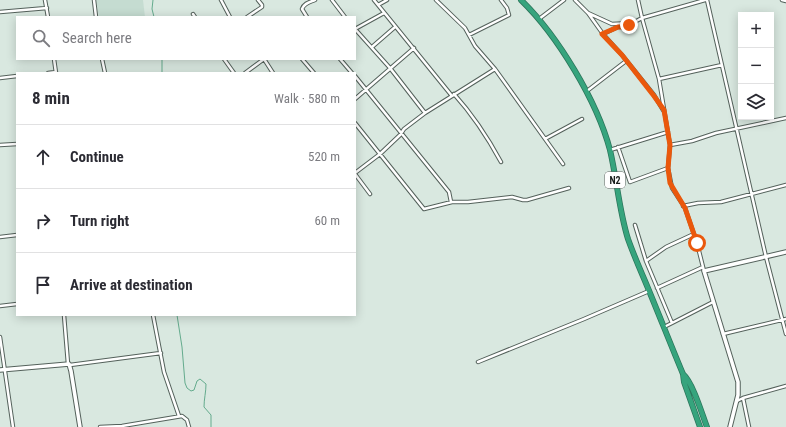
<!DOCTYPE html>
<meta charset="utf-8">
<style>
:root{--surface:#fff;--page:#f2f2f3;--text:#2b2b33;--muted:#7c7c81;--line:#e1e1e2}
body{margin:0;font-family:"Roboto Condensed",sans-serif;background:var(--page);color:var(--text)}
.controls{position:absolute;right:12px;top:12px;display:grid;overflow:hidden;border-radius:0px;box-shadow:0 2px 10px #0003}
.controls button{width:36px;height:36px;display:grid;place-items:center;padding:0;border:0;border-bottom:1px solid var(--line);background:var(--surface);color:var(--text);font:20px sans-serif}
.stop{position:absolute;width:12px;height:12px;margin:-9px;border:3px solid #ea580c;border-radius:50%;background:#fff}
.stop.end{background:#ea580c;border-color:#fff;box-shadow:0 1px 4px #0008}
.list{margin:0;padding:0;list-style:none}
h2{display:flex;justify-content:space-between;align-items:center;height:52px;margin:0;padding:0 16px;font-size:17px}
h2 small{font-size:13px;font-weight:400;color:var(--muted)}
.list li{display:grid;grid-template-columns:26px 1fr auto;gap:12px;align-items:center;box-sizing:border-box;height:64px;padding:0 16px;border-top:1px solid var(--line)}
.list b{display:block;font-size:15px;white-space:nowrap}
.list em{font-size:13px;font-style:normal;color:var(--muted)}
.icon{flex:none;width:22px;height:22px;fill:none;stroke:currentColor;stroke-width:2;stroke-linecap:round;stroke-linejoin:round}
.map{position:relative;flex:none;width:786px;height:427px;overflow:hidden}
.search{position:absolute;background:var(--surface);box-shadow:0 2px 10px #0003;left:16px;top:16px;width:340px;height:44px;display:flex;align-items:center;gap:10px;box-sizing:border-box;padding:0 14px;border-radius:0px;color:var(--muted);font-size:15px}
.panel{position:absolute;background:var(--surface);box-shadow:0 2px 10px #0003;left:16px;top:72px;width:340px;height:244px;border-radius:0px}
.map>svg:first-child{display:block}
.built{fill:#c5dcd1}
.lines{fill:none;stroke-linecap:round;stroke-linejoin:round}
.stream{stroke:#64ab8d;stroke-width:1}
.street-casing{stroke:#54615b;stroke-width:4.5}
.secondary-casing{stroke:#54615b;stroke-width:5.5}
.highway-casing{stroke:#2c755b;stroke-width:6}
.street{stroke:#fff;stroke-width:2.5}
.secondary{stroke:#fff;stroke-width:3.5}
.highway{stroke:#36a47d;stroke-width:4.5}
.route{stroke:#ea580c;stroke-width:5}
.labels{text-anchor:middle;stroke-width:4;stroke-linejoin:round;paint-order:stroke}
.shield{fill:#fff;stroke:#5e6260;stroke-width:1}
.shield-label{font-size:10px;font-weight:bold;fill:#191e1c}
</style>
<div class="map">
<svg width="786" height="427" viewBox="0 0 786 427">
<rect width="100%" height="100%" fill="#d9e8e0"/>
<path class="built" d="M96,0H143L145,17H99Z"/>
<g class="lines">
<path class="stream" d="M153,0L152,9L154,17
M162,59V73
M177,315L182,347L185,383L187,388L191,391L194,390L197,381L200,379L206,384C206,392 204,399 204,407L211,415V427"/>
<g class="street-casing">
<path id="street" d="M45,0L48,17
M94,0L96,17
M221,0L230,17
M332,0L345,17
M374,0L452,96
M436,0L465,28L475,46L495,69L563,164
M575,0L588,13L603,34L622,55L654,95L663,110
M638,0L642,18L659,79L670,145L668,168L672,188L685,208L697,243L704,271
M707,0L766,257L786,334
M782,0L786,1
M378,5L387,0
M0,12L47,8
M588,13L612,24L632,23
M193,14L195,17
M247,17L262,7V5L258,0
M307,17L302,9C304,3 310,2 315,0
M539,19L564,0
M355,29L390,68L425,113
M355,29L384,13
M603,34L618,27L627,26L642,18L705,0
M469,35L509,15L507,8L501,0
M372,47L395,27
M54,59L56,73
M102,59L105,73
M224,59L234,73
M264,59L273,73
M302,59L314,73
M340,59L352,73
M48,73L56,72
M245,73L264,59
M355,76L449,192L451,202
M0,78L17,76
M659,79L722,65
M587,91L626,61
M454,94C473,115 488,138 501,162
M355,99L414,48
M355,123L424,209L452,202H468L512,197L523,200H527L569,188
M545,139L582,119
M0,145L17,144
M670,145L692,141L716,133L786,118
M618,147L630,182L668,168
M610,150L668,132
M355,173L380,154L400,135L404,129L425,113L495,69
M355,174L370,194
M683,206L698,203L721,202L786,185
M635,225L646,261L672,323L664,327
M0,237L17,235
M646,261L666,247L694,234
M657,288L703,267
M0,306L17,304
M64,315L68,364
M153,315L164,372L179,416
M672,323L713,302
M723,334L786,319
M0,337L13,427
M478,362L584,319L649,291
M70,365L161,353
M743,398L749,427
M737,401L743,398L786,386
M100,427L122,426L182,416L187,420L189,427"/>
</g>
<g class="secondary-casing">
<path id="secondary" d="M0,370L69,364L71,371L80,427
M730,427L738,395V382L704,271L786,252"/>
</g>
<g class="highway-casing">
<path id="highway" d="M521,0C558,36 597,101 610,150C617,180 619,210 628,239C633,253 639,267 645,281C658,312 670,343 683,374L684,382L700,427
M683,374C693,383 702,414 707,427"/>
</g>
<use href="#street" class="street"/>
<use href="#secondary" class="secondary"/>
<use href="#highway" class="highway"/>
</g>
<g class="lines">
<path class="route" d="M629,25L624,27H618L602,34L622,55L654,96L664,110L670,145L668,168L670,183L685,208L697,243"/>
</g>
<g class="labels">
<rect class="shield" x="605" y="172" width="20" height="16" rx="3"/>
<g class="shield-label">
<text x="615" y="184">N2</text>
</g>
</g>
</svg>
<div class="controls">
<button>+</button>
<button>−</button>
<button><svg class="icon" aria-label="layers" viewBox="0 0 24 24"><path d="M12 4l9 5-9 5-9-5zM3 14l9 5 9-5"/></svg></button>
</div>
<div class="stop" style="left:697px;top:243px"></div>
<div class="stop end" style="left:629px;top:25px"></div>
<div class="search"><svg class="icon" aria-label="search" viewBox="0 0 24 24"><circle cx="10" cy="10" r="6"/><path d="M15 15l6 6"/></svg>Search here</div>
<section class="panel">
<h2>8 min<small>Walk · 580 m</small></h2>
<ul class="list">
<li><svg class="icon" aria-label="ahead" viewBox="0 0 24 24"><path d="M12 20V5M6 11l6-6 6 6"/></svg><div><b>Continue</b></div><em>520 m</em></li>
<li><svg class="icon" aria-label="right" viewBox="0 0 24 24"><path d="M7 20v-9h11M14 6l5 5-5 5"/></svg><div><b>Turn right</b></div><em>60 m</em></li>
<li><svg class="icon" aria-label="arrive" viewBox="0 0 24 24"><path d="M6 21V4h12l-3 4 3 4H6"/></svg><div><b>Arrive at destination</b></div></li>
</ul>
</section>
</div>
